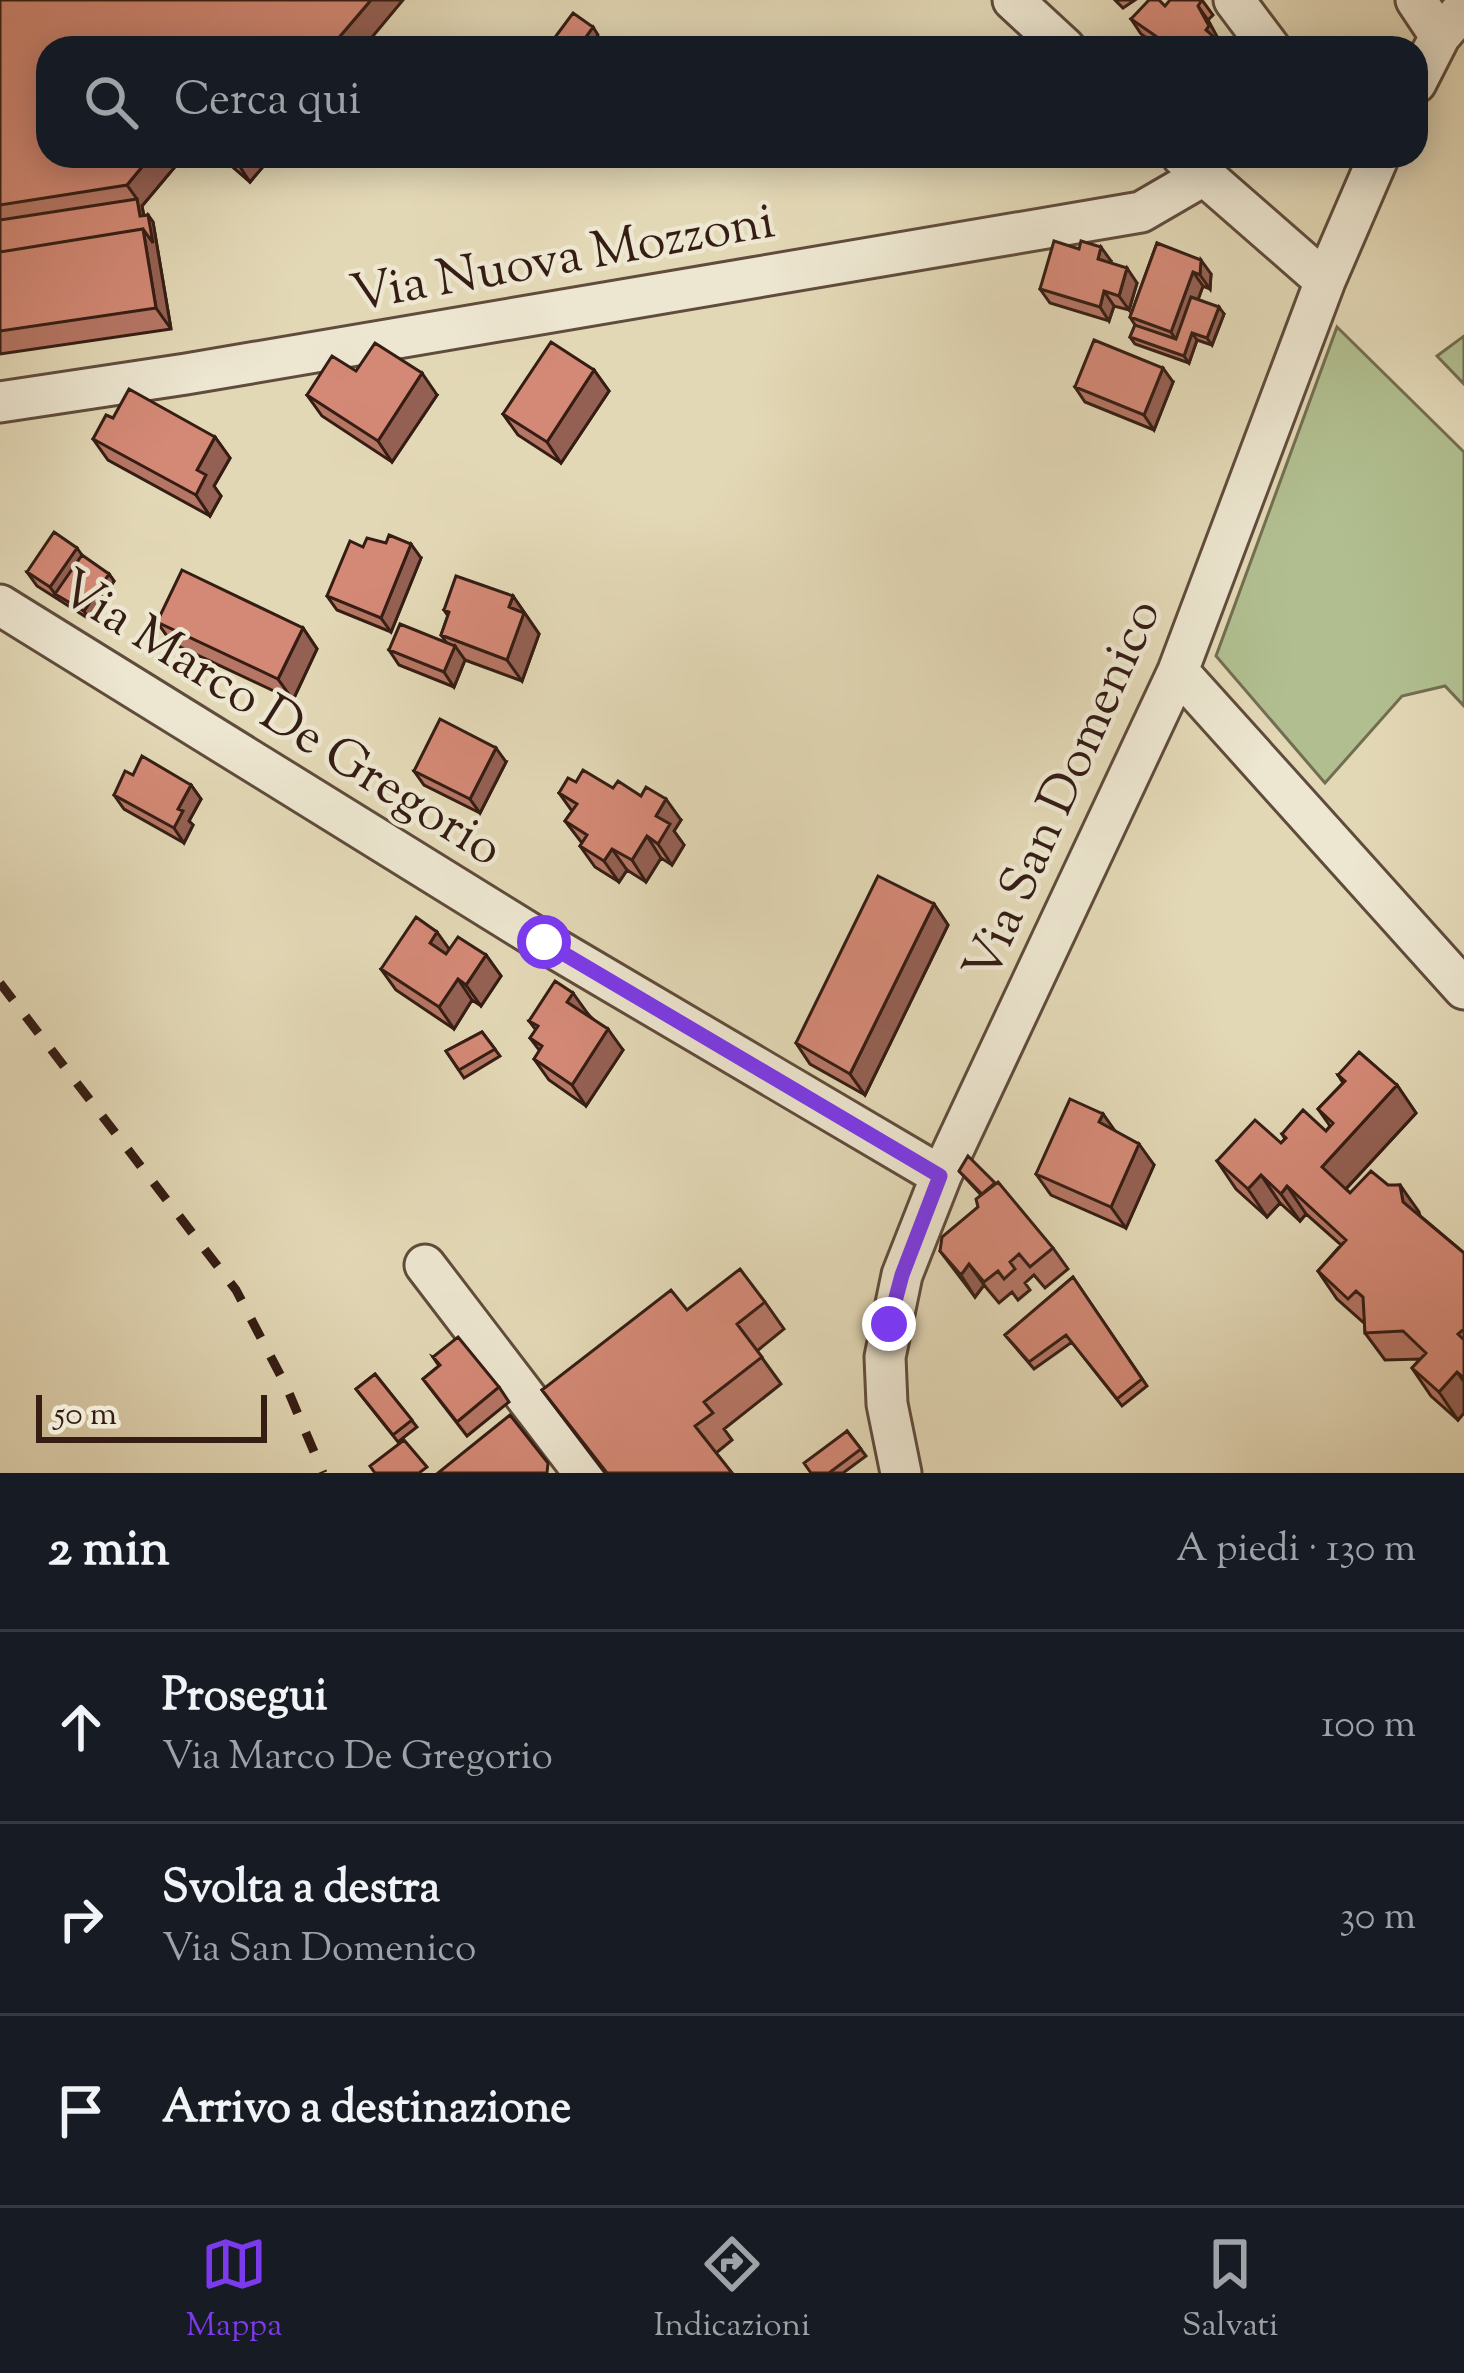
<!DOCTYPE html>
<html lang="it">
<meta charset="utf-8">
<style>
:root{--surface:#171b24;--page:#20242c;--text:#f1f3f6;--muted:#9ea1a6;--line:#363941;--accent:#7c3aed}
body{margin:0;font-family:"Sorts Mill Goudy",serif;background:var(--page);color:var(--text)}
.scale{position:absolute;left:36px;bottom:30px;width:231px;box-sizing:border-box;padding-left:12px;border:6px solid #351d14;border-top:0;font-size:33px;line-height:42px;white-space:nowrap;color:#351d14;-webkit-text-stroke:9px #ede6d0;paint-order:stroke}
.stop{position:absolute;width:36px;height:36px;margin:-27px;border:9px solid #7c3aed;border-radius:50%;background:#fff}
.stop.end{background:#7c3aed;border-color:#fff;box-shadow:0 3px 12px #0008}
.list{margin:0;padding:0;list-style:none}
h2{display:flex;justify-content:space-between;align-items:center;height:156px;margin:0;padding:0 48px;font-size:51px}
h2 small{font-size:39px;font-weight:400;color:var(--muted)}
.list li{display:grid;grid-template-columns:78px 1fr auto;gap:36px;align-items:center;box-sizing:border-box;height:192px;padding:0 48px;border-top:3px solid var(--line)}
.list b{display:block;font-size:45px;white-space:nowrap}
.list p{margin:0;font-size:39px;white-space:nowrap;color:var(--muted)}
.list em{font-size:39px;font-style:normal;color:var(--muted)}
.icon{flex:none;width:66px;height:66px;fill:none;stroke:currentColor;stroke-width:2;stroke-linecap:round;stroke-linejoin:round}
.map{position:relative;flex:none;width:1464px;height:1473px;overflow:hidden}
.search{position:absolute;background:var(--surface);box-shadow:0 6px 30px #0003;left:36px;right:36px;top:36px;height:132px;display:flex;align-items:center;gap:30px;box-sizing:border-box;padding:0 42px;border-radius:36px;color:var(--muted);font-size:45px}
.sheet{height:732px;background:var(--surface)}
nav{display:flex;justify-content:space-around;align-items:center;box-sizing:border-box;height:168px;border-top:3px solid var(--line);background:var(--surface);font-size:33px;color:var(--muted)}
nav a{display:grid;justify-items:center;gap:6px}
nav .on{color:var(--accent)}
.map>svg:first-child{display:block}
.green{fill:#b1bf90;stroke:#736e52;stroke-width:3}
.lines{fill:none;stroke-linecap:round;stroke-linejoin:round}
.minor-casing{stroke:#604c3c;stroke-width:45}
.minor{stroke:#ede6d0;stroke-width:39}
.rail{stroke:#351d14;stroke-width:9;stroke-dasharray:21 21;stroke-linecap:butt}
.wall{fill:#b67665;stroke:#351d14;stroke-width:3}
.shaded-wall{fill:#946053;stroke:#351d14;stroke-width:3}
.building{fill:#d48976;stroke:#351d14;stroke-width:3}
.route{stroke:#7c3aed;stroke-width:15}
.labels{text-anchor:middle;stroke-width:9;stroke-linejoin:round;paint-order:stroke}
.street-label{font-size:51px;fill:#351d14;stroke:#ede6d0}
</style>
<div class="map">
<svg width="1464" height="1473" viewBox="0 0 1464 1473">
<rect width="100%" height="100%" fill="#e3d8b6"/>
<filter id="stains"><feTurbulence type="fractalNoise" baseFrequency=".00167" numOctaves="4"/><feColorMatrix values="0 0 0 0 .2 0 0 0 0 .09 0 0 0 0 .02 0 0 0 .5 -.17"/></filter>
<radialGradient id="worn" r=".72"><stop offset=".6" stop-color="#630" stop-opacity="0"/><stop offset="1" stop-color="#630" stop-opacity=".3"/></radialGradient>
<path class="green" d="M1337,327L1464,452V706L1445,686L1402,696L1325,783L1216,656Z
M1464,336V384L1437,356Z"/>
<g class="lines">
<g class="minor-casing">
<path id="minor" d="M1013,0L1065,48
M1234,0L1270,48
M1416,0L1440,36
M1416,83L1440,36L1464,8
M1182,156L1325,281
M0,402L186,374L1141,212L1203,176
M0,605L544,942L941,1176
M1178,671L1464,989
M425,1265L584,1473
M901,1473L887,1404L885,1357L902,1275L941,1176L1178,671L1325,281L1379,156"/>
</g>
<use href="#minor" class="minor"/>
<path class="rail" d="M0,983L236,1290L286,1386L323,1473"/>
</g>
<path class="wall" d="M0,0L48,48L184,156L142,206L144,216L148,215L153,222L171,329L0,354Z
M1115,0H1135L1123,8Z
M1202,0L1213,15L1208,20L1222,48H1153L1156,44L1141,34L1131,19Z
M220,156H272L250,182Z
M1157,243L1211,274L1210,289L1203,286L1198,299L1224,314L1212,345L1197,340L1189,363L1135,344L1130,337L1135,325L1130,317Z
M1079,249L1111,261L1110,263L1137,283L1129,310L1114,306L1109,321L1050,303L1040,289Z
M594,370L609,391L561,463L518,435L503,414Z
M356,371L437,395L392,462L322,416L307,395Z
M1173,382L1154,430L1085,402L1075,387Z
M113,418L215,437L230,458L214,486L221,496L210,516L108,460L93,439Z
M363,547L421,558L391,632L337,610L327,596Z
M27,572L109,574L114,581L89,619L37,586Z
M513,596L539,634L522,681L465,660L454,687L399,665L389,650L446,642L441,635L448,616L444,610Z
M157,622L303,628L317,649L293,700L172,643Z
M506,762L480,813L424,785L414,771Z
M133,775L191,785L201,799L189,821L193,825L184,843L124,809L114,795Z
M576,782L613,788L681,820L674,831L684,845L672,865L661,858L646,882L627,870L619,882L595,867L580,846L582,843L565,821L572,811L559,793Z
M934,904L948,925L865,1095L810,1064L796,1043Z
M449,949L486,955L501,976L481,1006L472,1000L454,1029L396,990L381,969Z
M588,1014L623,1050L586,1106L549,1080L534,1059L540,1051L530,1038L536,1030L529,1021Z
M482,1032L500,1056L464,1078L446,1051Z
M1338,1075L1397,1085L1416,1113L1346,1189L1350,1193L1400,1185L1419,1215L1464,1253V1413L1458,1420L1431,1396L1412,1368L1420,1359L1385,1360L1365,1333V1324L1337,1299L1318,1271L1341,1245L1306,1214L1300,1221L1280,1203L1267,1217L1236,1189L1217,1161L1281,1143L1285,1139L1282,1134L1326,1131L1330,1126L1318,1109L1343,1083Z
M1103,1114L1114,1130L1154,1165L1126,1228L1051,1195L1036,1174Z
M959,1171L1053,1248L1068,1269L1045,1288L1034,1275L1025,1283L1030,1290L1018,1300L1012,1292L999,1303L984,1285L975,1297L940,1251L978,1207L981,1195Z
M1073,1277L1147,1386L1122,1406L1072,1342L1034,1369L1005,1335Z
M765,1302L784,1329L757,1351L781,1384L724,1429L732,1440L716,1453L732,1473H605L542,1390L687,1310Z
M433,1357L499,1387L509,1402L467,1436L423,1379L439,1366Z
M375,1374L417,1427L398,1442L356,1389Z
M847,1431L866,1456L843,1473H811Z"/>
<path class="shaded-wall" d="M371,0H403L363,48H330Z
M1198,6L1208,20L1219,40L1218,42L1206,30Z
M593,27L598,35L588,48H578Z
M151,156H184L142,206L145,223L140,216L137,199L127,185Z
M239,156H272L250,182L236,161Z
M148,215L153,222L171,329L156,308L143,229Z
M1101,247L1111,261L1108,274L1098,259Z
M1201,260L1211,274L1210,289L1200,275Z
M1127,268L1137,283L1129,310L1119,296Z
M1193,272L1203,286L1181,347L1171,332Z
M1104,291L1114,306L1109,321L1100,307Z
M1219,307L1224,314L1212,345L1207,338Z
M1192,333L1197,340L1189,363L1184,356Z
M1163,368L1173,382L1154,430L1144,415Z
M594,370L609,391L561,463L547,442Z
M422,373L437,395L392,462L378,441Z
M215,437L230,458L214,486L221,496L210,516L196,495L197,470Z
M411,544L421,558L391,632L381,618Z
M77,548L87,562L55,594L50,587Z
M109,574L114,581L89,619L84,611Z
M513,596L539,634L522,681L507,660L509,607Z
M303,628L317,649L293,700L278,679Z
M455,646L465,660L454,687L444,672Z
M496,748L506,762L480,813L470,799Z
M191,785L201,799L189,821L193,825L184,843L174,828L178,809Z
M666,799L681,820L674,831L684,845L672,865L658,844L656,816Z
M647,836L661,858L646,882L632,860Z
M612,849L627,870L619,882L604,861Z
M934,904L948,925L865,1095L850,1074Z
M437,932L452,953L445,964L430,943Z
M486,955L501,976L481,1006L466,985Z
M458,979L472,1000L454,1029L439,1007Z
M573,993L588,1014L582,1023L567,1002Z
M608,1029L623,1050L586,1106L572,1085Z
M1397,1085L1416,1113L1341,1194L1322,1167Z
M1103,1114L1118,1135L1099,1122Z
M1139,1144L1154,1165L1126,1228L1111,1207Z
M1261,1175L1280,1203L1267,1217L1248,1189Z
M1400,1185L1419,1212L1423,1229L1403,1202Z
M1287,1186L1306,1214L1300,1221L1281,1194Z
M969,1264L984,1285L975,1297L961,1275Z
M1457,1372L1464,1382V1413L1458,1420L1439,1392Z"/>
<path class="building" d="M0,0H371L330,48H48V156H151L127,185L0,205Z
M1149,0H1159L1165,6L1170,0H1202L1198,6L1209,26L1206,30L1215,38L1205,48H1153L1160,39L1131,19Z
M573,13L593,27L578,48H555L550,44Z
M137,199L140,216L148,215L153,243L143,229L0,252V220Z
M143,229L156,308L0,331V252Z
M1054,241L1079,249L1081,241L1101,247L1098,259L1127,268L1119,296L1104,291L1100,307L1040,289Z
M1157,243L1201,260L1200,275L1193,272L1171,332L1130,317Z
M1191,297L1219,307L1207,338L1192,333L1184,356L1130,337L1135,325L1176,339Z
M1094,340L1163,368L1144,415L1075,387Z
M551,342L594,370L547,442L503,414Z
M375,343L422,373L378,441L307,395L332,356L356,371Z
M129,389L215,437L197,470L206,475L196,495L93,439L106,415L113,418Z
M54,532L77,548L50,587L27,572Z
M389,535L411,544L381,618L327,596L350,541L363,547L367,538L386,543Z
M82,555L109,574L84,611L55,594Z
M182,570L303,628L278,679L157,622Z
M456,576L513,596L509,607L524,613L507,660L441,635L449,612L444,610Z
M400,624L455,646L444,672L389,650Z
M440,719L496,748L470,799L414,771Z
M142,756L191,785L178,809L183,811L174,828L114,795L125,771L133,775Z
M583,770L613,788L618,781L641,796L646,787L666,799L656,816L670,824L658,844L647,836L632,860L612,849L604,861L580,846L587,835L565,821L577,804L559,793L568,778L576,782Z
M878,876L934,904L850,1074L796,1043Z
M416,917L437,932L430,943L446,954L458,937L486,955L466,985L458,979L439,1007L381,969Z
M555,981L573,993L567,1002L608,1029L572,1085L534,1059L542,1046L530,1038L538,1026L529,1021Z
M482,1032L495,1049L459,1070L446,1051Z
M1359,1052L1397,1085L1322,1167L1350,1193L1371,1171L1388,1185H1400L1403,1202L1464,1253V1329L1458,1334L1464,1340V1378L1457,1372L1439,1392L1412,1368L1426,1353L1403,1331L1365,1333L1363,1297L1356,1291L1348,1299L1318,1271L1346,1240L1287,1186L1281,1194L1261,1175L1248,1189L1217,1161L1255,1120L1281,1143L1286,1138L1282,1134L1303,1110L1326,1131L1333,1123L1318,1109L1345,1081L1338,1075Z
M1070,1099L1103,1114L1099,1122L1139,1144L1111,1207L1036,1174Z
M968,1156L995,1183L982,1194L959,1171Z
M998,1182L1053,1248L1030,1267L1019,1254L1010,1262L1015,1269L1004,1279L998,1271L984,1282L969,1264L961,1275L940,1251L942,1237L978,1207L976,1199Z
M740,1269L765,1302L737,1324L762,1357L704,1402L713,1413L695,1426L732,1473H607L542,1390L671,1290L687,1310Z
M1073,1277L1142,1379L1117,1399L1066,1335L1029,1362L1005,1335Z
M458,1337L499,1387L457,1422L423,1379L440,1365L433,1357Z
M375,1374L412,1420L393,1435L356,1389Z
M510,1415L548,1463L547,1473H438Z
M847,1431L861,1449L829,1473H811L804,1463Z
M404,1440L427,1467L419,1473H375L370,1466Z"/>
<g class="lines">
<path class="route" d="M544,942L940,1176L902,1275L889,1324"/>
</g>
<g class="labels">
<g class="street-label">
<text transform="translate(562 255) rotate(-10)" y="18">Via Nuova Mozzoni</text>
<text transform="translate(282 716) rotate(32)" y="18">Via Marco De Gregorio</text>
<text transform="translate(1060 789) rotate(-66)" y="18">Via San Domenico</text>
</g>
</g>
<rect width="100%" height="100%" filter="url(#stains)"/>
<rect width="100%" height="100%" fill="url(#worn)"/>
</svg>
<div class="scale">50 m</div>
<div class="stop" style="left:544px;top:942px"></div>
<div class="stop end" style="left:889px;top:1324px"></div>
<div class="search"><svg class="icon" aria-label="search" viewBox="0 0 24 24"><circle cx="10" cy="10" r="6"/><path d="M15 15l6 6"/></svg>Cerca qui</div>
</div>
<section class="sheet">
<h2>2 min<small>A piedi · 130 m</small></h2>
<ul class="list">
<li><svg class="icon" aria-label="ahead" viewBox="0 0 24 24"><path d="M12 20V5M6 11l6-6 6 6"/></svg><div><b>Prosegui</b><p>Via Marco De Gregorio</p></div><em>100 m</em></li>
<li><svg class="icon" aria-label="right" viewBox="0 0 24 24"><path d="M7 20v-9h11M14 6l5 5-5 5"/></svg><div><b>Svolta a destra</b><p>Via San Domenico</p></div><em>30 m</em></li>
<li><svg class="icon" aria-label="arrive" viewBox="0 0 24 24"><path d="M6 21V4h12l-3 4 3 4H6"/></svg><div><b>Arrivo a destinazione</b></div></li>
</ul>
</section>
<nav>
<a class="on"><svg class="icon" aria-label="map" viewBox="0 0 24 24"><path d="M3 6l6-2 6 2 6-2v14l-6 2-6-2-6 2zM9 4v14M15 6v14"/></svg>Mappa</a>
<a><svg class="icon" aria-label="directions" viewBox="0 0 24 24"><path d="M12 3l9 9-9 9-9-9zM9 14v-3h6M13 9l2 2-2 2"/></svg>Indicazioni</a>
<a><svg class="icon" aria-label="saved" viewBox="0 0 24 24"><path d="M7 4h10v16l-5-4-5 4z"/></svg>Salvati</a>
</nav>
